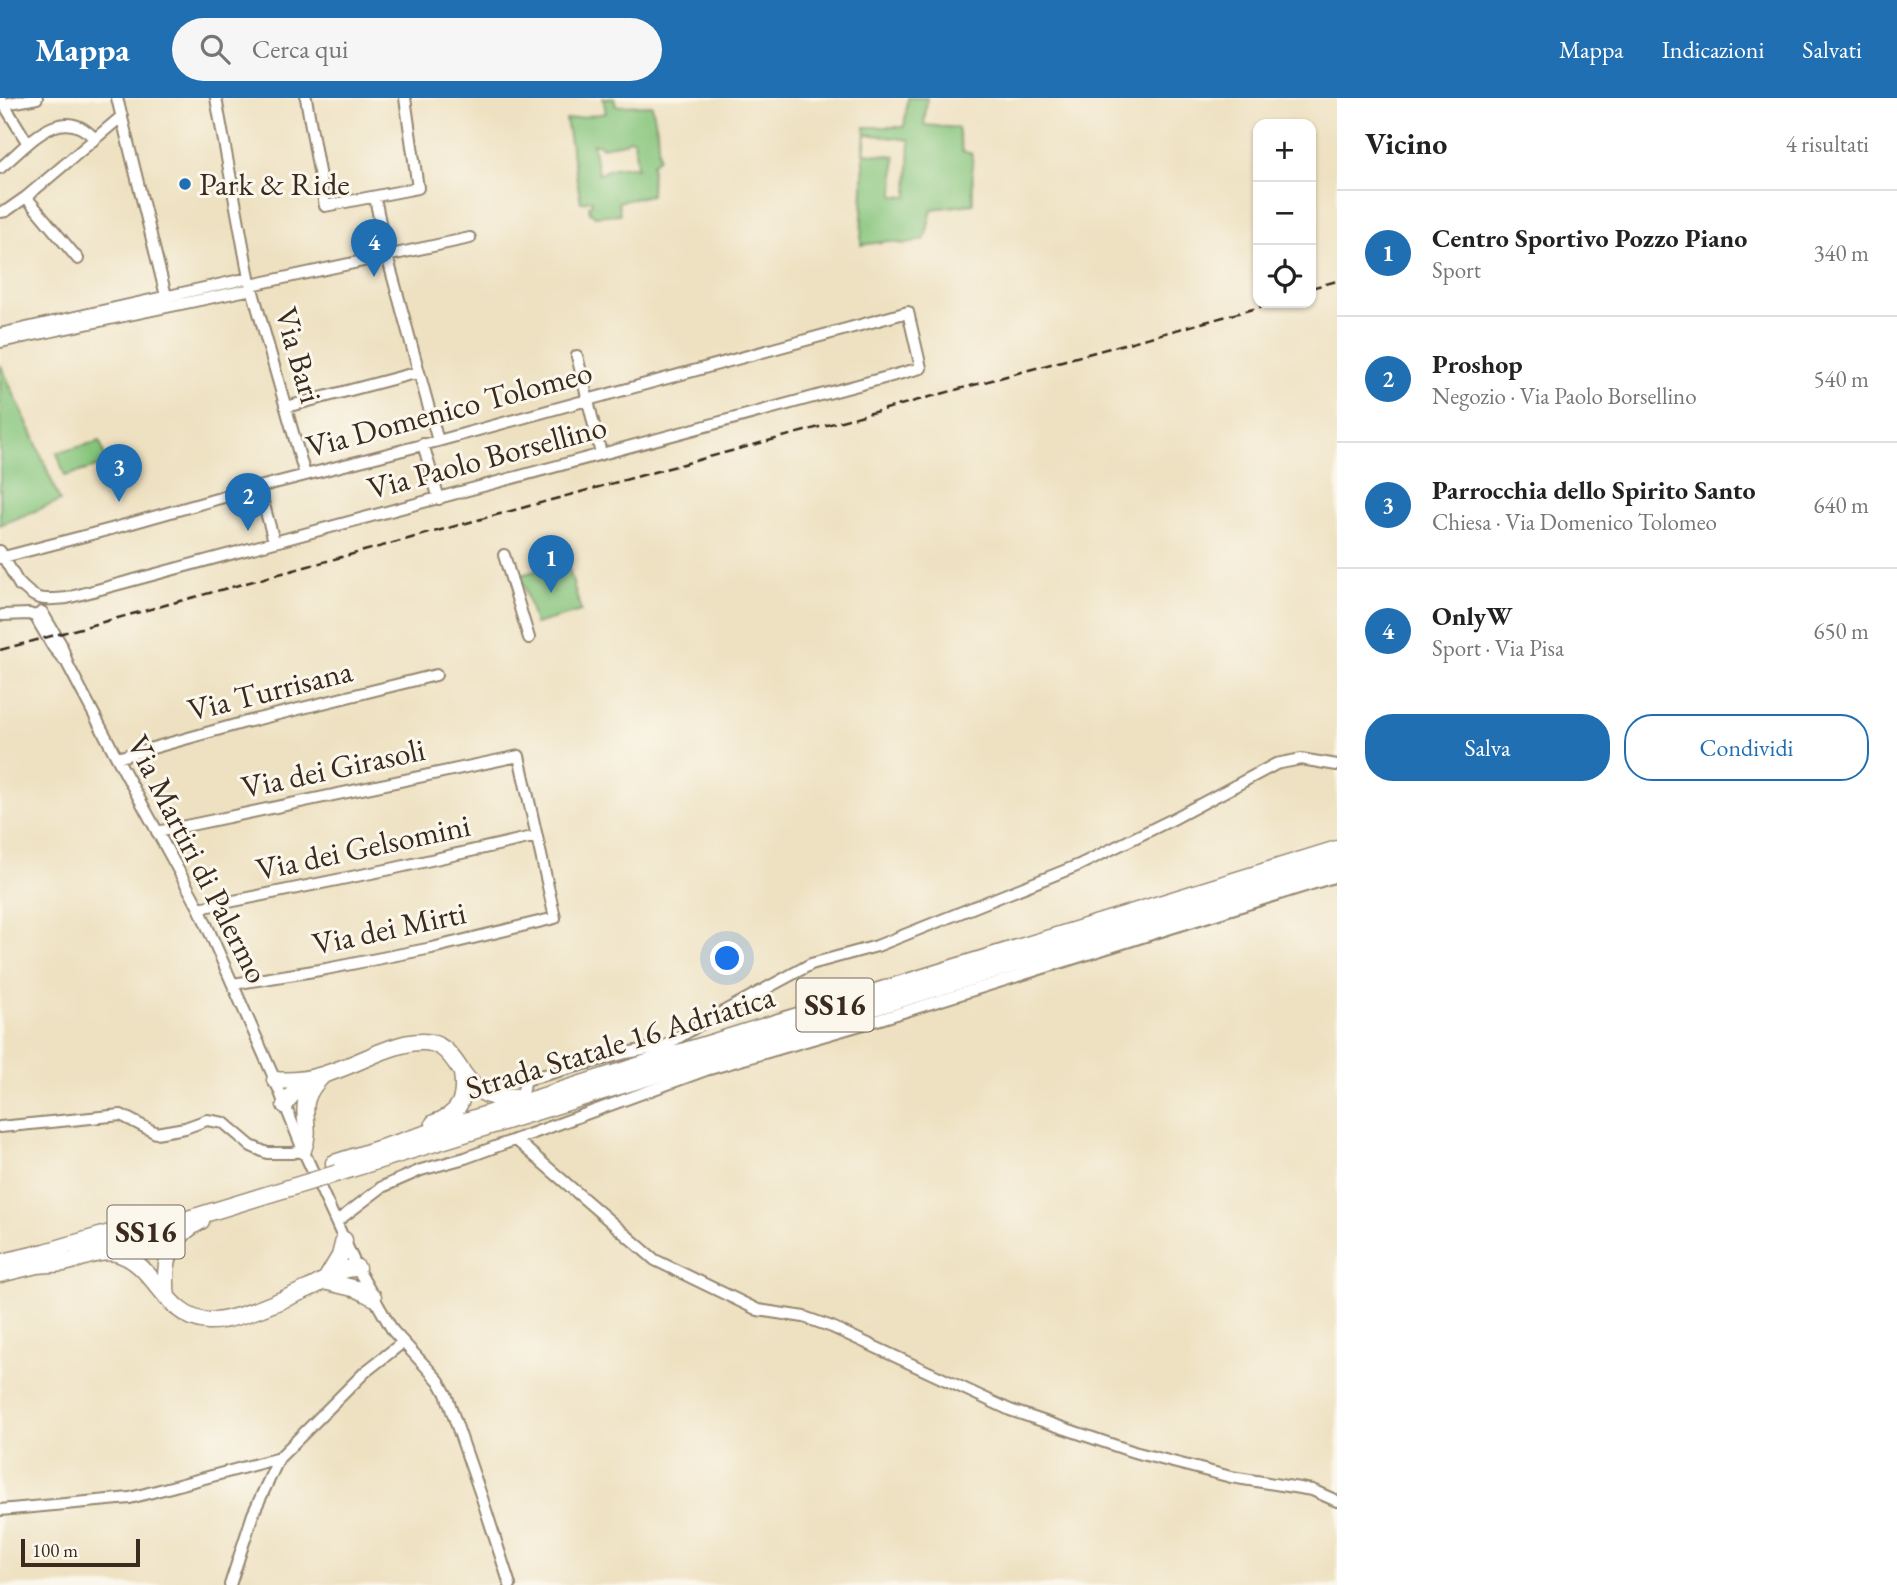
<!DOCTYPE html>
<html lang="it">
<meta charset="utf-8">
<style>
:root{--surface:#fff;--page:#f6f6f6;--text:#222;--muted:#767676;--line:#e0e0e0;--accent:#1f6fb2}
body{margin:0;font-family:"EB Garamond",serif;background:var(--page);color:var(--text)}
.controls{position:absolute;right:21px;top:21px;display:grid;overflow:hidden;border-radius:14px;box-shadow:0 2px 5px #0004}
.controls button{width:63px;height:63px;display:grid;place-items:center;padding:0;border:0;border-bottom:2px solid var(--line);background:var(--surface);color:var(--text);font:35px sans-serif}
.scale{position:absolute;left:21px;bottom:18px;width:119px;box-sizing:border-box;padding-left:7px;border:4px solid #3b2a1e;border-top:0;font-size:19px;line-height:24px;white-space:nowrap;color:#3b2a1e;-webkit-text-stroke:5px #fbf7ec;paint-order:stroke}
.you{position:absolute;left:728px;top:861px;width:24px;height:24px;margin:-18px;border:5px solid #fff;border-radius:50%;background:#1a73e8;box-shadow:0 0 0 10px #1a73e833}
.badge{display:grid;place-items:center;width:46px;height:46px;border-radius:50%;background:var(--accent);color:#fff;font-size:23px;font-weight:700}
.pin{position:absolute;translate:-50% -58px;filter:drop-shadow(0 2px 4px #0008)}
.pin::after{content:'';position:absolute;top:37px;width:24px;height:21px;background:inherit;clip-path:polygon(0 0,100% 0,50% 100%)}
.list{margin:0;padding:0;list-style:none}
h2{display:flex;justify-content:space-between;align-items:center;height:91px;margin:0;padding:0 28px;font-size:30px}
h2 small{font-size:23px;font-weight:400;color:var(--muted)}
.list li{display:grid;grid-template-columns:46px 1fr auto;gap:21px;align-items:center;box-sizing:border-box;height:126px;padding:0 28px;border-top:2px solid var(--line)}
.list b{display:block;font-size:26px;white-space:nowrap}
.list p{margin:0;font-size:23px;white-space:nowrap;color:var(--muted)}
.list em{font-size:23px;font-style:normal;color:var(--muted)}
.actions{display:flex;gap:14px;padding:21px 28px}
.actions a{flex:1;padding:16px 0;border:2px solid var(--accent);border-radius:28px;text-align:center;font-size:24px;color:var(--accent)}
.actions .main{background:var(--accent);color:#fff}
.icon{flex:none;width:38px;height:38px;fill:none;stroke:currentColor;stroke-width:2;stroke-linecap:round;stroke-linejoin:round}
.map{position:relative;flex:none;width:1337px;height:1487px;overflow:hidden}
header{display:flex;align-items:center;gap:42px;box-sizing:border-box;height:98px;padding:0 35px;background:var(--accent);color:#fff}
header strong{font-size:33px}
nav{display:flex;gap:38px;margin-inline-start:auto;font-size:24px}
.search{width:490px;height:63px;background:var(--page);display:flex;align-items:center;gap:18px;box-sizing:border-box;padding:0 24px;border-radius:38px;color:var(--muted);font-size:26px}
main{display:flex}
aside{flex:1;background:var(--surface)}
.map>svg:first-child{display:block}
.green{fill:#86c57c;stroke:#60784d;stroke-width:2;fill-rule:evenodd}
.lines{fill:none;stroke-linecap:round;stroke-linejoin:round}
.minor-casing{stroke:#948670;stroke-width:14}
.highway-casing{stroke:#948670;stroke-width:19}
.minor{stroke:#fff;stroke-width:10}
.highway{stroke:#fff;stroke-width:16}
.rail{stroke:#3b2a1e;stroke-width:2.5;stroke-dasharray:10 5;stroke-linecap:butt}
.highway-bridge-casing{stroke:#948670;stroke-width:19;stroke-linecap:butt}
.highway-bridge{stroke:#fff;stroke-width:16}
.poi-dot{fill:#1f6fb2;stroke:#fbf7ec;stroke-width:2.5}
.labels{text-anchor:middle;stroke-width:6;stroke-linejoin:round;paint-order:stroke}
.shield{fill:#fbf7ec;stroke:#75685c;stroke-width:2}
.shield-label{font-size:30px;font-weight:bold;fill:#3b2a1e}
.poi-label{font-size:32px;fill:#3b2a1e;stroke:#fbf7ec;text-anchor:start}
.street-label{font-size:32px;fill:#3b2a1e;stroke:#fbf7ec}
</style>
<header>
<strong>Mappa</strong>
<div class="search"><svg class="icon" aria-label="search" viewBox="0 0 24 24"><circle cx="10" cy="10" r="6"/><path d="M15 15l6 6"/></svg>Cerca qui</div>
<nav><a>Mappa</a><a>Indicazioni</a><a>Salvati</a></nav>
</header>
<main>
<div class="map">
<svg width="1337" height="1487" viewBox="0 0 1337 1487">
<rect width="100%" height="100%" fill="#fbf7ec"/>
<filter id="ink" filterUnits="userSpaceOnUse"><feTurbulence type="fractalNoise" baseFrequency=".0143" numOctaves="2"/><feDisplacementMap in="SourceGraphic" scale="14" xChannelSelector="R" yChannelSelector="G"/><feConvolveMatrix kernelMatrix="1 2 1 2 8 2 1 2 1" color-interpolation-filters="sRGB"/></filter>
<filter id="wash" filterUnits="userSpaceOnUse"><feTurbulence type="fractalNoise" baseFrequency=".00686" numOctaves="4" result="noise"/><feDisplacementMap in="SourceGraphic" scale="28" xChannelSelector="R" yChannelSelector="G"/><feGaussianBlur stdDeviation="1.57" result="paint"/><feColorMatrix in="noise" values="0 0 0 0 0 0 0 0 0 0 0 0 0 0 0 0 0 1.4 0 .05"/><feComposite in="paint" operator="in"/></filter>
<g filter="url(#wash)">
<rect width="100%" height="100%" fill="#eee1c1"/>
<path class="green" d="M603,0H614L616,8L652,7L657,32L659,60L652,66L651,97L618,104L620,116L594,118L593,115H590L589,108L592,107V102L581,104L566,22L606,15ZM629,41H634L637,70C627,68 610,68 601,76L598,75L593,46H598L602,49L624,45Z
M908,0H927L924,27L958,30L962,53L972,56L973,106L932,111L925,141L904,146L888,143L861,147L865,29H904ZM866,36L910,42L908,99L894,98L895,58L864,55Z
M0,266L31,333L60,403L0,427Z
M100,343L107,366L65,378L57,355Z
M567,464L581,513L535,526L521,477Z"/>
</g>
<g filter="url(#ink)">
<g class="lines">
<g class="minor-casing">
<path id="minor" d="M0,0L27,44
M117,0L168,206
M216,0L249,180L305,377
M306,0L325,108L418,90L405,0
M0,7L37,0
M0,70C27,49 60,3 94,40
M26,99L78,161
M375,100L387,158L438,343
M0,114L6,113L26,99L122,18
M251,187L470,140
M0,236L249,180
M0,244L252,191
M577,258L601,356
M286,309L419,274
M423,346L439,401
M259,389L274,443
M0,453L20,488
M504,457L529,540
M0,460L111,431L259,389L438,343L908,214L921,270L67,500C41,502 37,504 18,484
M42,514L61,546L68,567L117,660L199,810L275,982L303,1052L357,1170L393,1233L439,1283L446,1296L482,1400L510,1487
M3,517L29,516L35,518L41,515
M35,518L53,549L64,562
M117,660L242,625L436,577
M157,734L519,658L555,820L432,850L326,871L233,886
M199,810L391,771L537,738
M522,995L526,982L626,955L665,948L699,927L811,866L877,848L1079,767L1171,722L1276,666L1301,661L1337,667
M0,1029L121,1017L156,1035L185,1030L207,1022L224,1025L251,1048L267,1055H292L303,1052
M516,1042L655,1162L758,1212L804,1219L832,1229L1010,1312L1134,1354L1231,1379L1312,1392L1337,1403
M336,1124L382,1089L421,1072L465,1060L706,972L871,924L1337,778
M0,1412L130,1400L279,1360L365,1274L402,1245
M230,1487L253,1416L279,1360"/>
</g>
<g class="highway-casing">
<path id="highway" d="M275,982C312,986 345,969 378,955C391,950 406,944 420,944C468,942 452,1009 520,999
M285,1007L290,999L309,981
M434,1025C460,1016 466,1001 462,975
M303,1052C315,1022 291,1009 322,978
M334,1065L675,956L1337,751
M338,1075L1337,766
M97,1149L292,1089
M7,1163L45,1154L110,1135
M37,1167C46,1166 55,1166 64,1165C80,1162 99,1151 116,1155C156,1165 164,1220 208,1223C233,1225 289,1199 314,1188C331,1180 337,1170 357,1170
M0,1176L45,1165
M328,1178L340,1158L344,1142
M328,1184L357,1191L373,1199
M167,1200C163,1165 168,1140 201,1123"/>
</g>
<use href="#minor" class="minor"/>
<use href="#highway" class="highway"/>
<path class="rail" d="M1311,190L1337,183
M0,552L1275,205"/>
<g class="highway-bridge-casing">
<path id="highway-bridge" d="M292,1089L338,1075"/>
</g>
<use href="#highway-bridge" class="highway-bridge"/>
</g>
</g>
<circle class="poi-dot" cx="185" cy="86" r="7"/>
<g class="labels">
<g class="shield">
<rect x="796.5" y="880.5" width="77" height="53" rx="5"/>
<rect x="107.5" y="1107.5" width="77" height="53" rx="5"/>
</g>
<g class="shield-label">
<text x="835" y="917">SS16</text>
<text x="146" y="1144">SS16</text>
</g>
<g class="poi-label">
<text x="199" y="97">Park &amp; Ride</text>
</g>
<g class="street-label">
<text transform="translate(299 257) rotate(74)" y="11">Via Bari</text>
<text transform="translate(449 311) rotate(-15)" y="11">Via Domenico Tolomeo</text>
<text transform="translate(487 359) rotate(-15)" y="11">Via Paolo Borsellino</text>
<text transform="translate(270 592) rotate(-14)" y="11">Via Turrisana</text>
<text transform="translate(333 670) rotate(-12)" y="11">Via dei Girasoli</text>
<text transform="translate(363 749) rotate(-12)" y="11">Via dei Gelsomini</text>
<text transform="translate(198 761) rotate(63)" y="11">Via Martiri di Palermo</text>
<text transform="translate(389 830) rotate(-12)" y="11">Via dei Mirti</text>
<text transform="translate(620 944) rotate(-17)" y="11">Strada Statale 16 Adriatica</text>
</g>
</g>
</svg>
<div class="controls">
<button>+</button>
<button>−</button>
<button><svg class="icon" aria-label="locate" viewBox="0 0 24 24"><circle cx="12" cy="12" r="6"/><path d="M12 2v4M12 18v4M2 12h4M18 12h4"/></svg></button>
</div>
<div class="scale">100 m</div>
<div class="you"></div>
<div class="pin badge" style="left:551px;top:495px">1</div>
<div class="pin badge" style="left:248px;top:433px">2</div>
<div class="pin badge" style="left:119px;top:404px">3</div>
<div class="pin badge" style="left:374px;top:179px">4</div>
</div>
<aside>
<h2>Vicino<small>4 risultati</small></h2>
<ul class="list">
<li><span class="badge">1</span><div><b>Centro Sportivo Pozzo Piano</b><p>Sport</p></div><em>340 m</em></li>
<li><span class="badge">2</span><div><b>Proshop</b><p>Negozio · Via Paolo Borsellino</p></div><em>540 m</em></li>
<li><span class="badge">3</span><div><b>Parrocchia dello Spirito Santo</b><p>Chiesa · Via Domenico Tolomeo</p></div><em>640 m</em></li>
<li><span class="badge">4</span><div><b>OnlyW</b><p>Sport · Via Pisa</p></div><em>650 m</em></li>
</ul>
<div class="actions"><a class="main">Salva</a><a>Condividi</a></div>
</aside>
</main>
